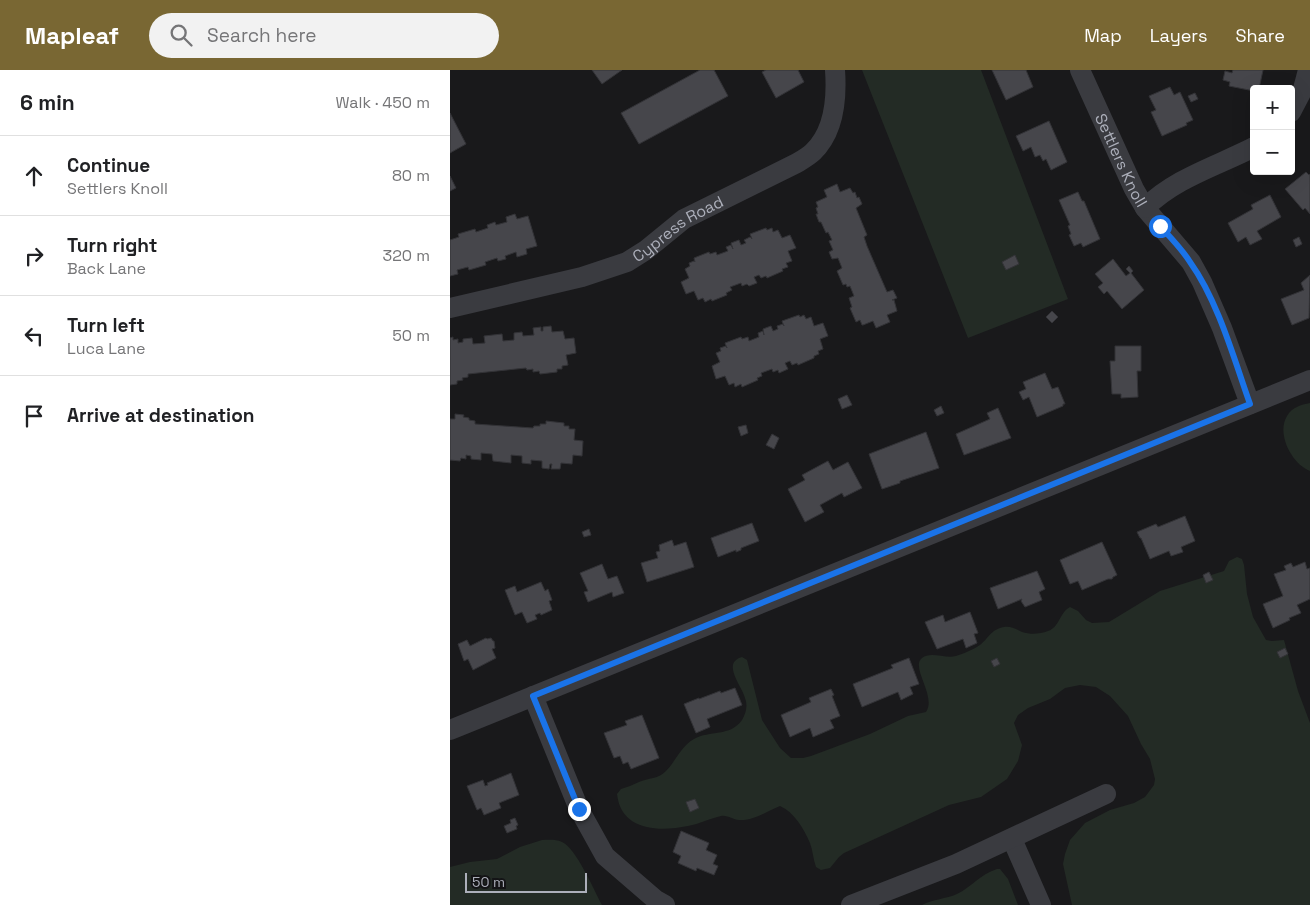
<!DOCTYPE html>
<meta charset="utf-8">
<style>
:root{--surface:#fff;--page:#f2f2f2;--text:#202124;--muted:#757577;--line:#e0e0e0;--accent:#796733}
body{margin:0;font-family:"Space Grotesk",sans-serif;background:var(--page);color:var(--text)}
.controls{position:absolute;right:15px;top:15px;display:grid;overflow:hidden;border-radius:5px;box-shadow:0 5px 20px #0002}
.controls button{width:45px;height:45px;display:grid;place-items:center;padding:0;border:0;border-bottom:1px solid var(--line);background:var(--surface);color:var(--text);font:25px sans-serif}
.scale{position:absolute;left:15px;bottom:12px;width:122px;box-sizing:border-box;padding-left:5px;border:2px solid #acafba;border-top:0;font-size:14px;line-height:18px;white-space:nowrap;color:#acafba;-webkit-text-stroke:4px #141416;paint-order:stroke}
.stop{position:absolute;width:15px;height:15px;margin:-11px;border:4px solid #1a73e8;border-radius:50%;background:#fff}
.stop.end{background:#1a73e8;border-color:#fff;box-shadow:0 1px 5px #0008}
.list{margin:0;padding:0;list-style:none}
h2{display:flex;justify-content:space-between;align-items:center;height:65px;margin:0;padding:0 20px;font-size:21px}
h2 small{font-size:16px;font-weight:400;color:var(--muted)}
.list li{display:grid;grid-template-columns:32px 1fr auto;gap:15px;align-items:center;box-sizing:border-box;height:80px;padding:0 20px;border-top:1px solid var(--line)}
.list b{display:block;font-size:19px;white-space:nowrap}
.list p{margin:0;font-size:16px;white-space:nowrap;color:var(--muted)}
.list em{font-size:16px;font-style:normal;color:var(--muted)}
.icon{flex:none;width:28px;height:28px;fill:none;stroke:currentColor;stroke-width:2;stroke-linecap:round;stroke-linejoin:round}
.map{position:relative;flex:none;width:860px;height:835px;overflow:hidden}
header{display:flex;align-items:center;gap:30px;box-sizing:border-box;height:70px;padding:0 25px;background:var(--accent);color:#fff}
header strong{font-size:24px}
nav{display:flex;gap:28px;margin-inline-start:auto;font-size:18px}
.search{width:350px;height:45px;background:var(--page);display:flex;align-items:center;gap:12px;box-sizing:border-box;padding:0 18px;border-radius:28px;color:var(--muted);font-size:19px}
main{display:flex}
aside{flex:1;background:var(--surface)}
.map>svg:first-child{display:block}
.green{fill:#232b25}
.building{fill:#46464b;stroke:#333337}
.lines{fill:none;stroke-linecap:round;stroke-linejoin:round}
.minor{stroke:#3a3b40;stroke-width:20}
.route{stroke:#1a73e8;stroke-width:6}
.labels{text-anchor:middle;stroke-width:4;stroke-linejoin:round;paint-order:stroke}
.street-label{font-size:16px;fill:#acafba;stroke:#141416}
</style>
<header>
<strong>Mapleaf</strong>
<div class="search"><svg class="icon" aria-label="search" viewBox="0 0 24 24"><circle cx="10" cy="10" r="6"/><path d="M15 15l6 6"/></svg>Search here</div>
<nav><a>Map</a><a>Layers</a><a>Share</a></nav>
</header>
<main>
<aside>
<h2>6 min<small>Walk · 450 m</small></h2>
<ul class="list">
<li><svg class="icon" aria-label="ahead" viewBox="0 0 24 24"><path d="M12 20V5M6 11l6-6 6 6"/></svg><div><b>Continue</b><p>Settlers Knoll</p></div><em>80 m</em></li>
<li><svg class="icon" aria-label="right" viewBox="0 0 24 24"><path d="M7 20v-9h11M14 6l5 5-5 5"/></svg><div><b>Turn right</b><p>Back Lane</p></div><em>320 m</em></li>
<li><svg class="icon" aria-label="left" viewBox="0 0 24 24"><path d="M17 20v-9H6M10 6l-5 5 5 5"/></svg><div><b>Turn left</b><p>Luca Lane</p></div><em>50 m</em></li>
<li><svg class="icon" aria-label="arrive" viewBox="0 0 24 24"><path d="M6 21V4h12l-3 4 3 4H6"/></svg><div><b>Arrive at destination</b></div></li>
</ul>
</aside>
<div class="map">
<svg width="860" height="835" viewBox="0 0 860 835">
<rect width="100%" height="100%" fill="#19191b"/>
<path class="green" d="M412,0H531L618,229L518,268Z
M860,333V401C842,394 826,364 837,346C842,337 851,335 860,333Z
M787,487L792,489L794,495L797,524L803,547L816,570L822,571L834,570L848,621L860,653V835H622L613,794L615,784L620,770L635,753L660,740L684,733L695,727L704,715L705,709L700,689L691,674L678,646L660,626L646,617L630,615L615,618L600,629L578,638L568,645L564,653L572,675L568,691L557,709L531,727L499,735L394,783L389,787L380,798L371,800L366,797C363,789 363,781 360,773C354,759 344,742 330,736C317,741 304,751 289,750C283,750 278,745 271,746C261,748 249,754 238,756C209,762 171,761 167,724L171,719C177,717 183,715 189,712C198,708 209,709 216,701C226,691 231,676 244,669C260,660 280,667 292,650C296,643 298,636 295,628C292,616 271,593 292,587L297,590L312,650L330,678L341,688H353L361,686L420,664L458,646L476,642C487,627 460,597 472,588C481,581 495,589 506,586C513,584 524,579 530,575C539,568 540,560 554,557C561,556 566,559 572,562C581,565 590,564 598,561C610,557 609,543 620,537L628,541L636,550L642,553L659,552L710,521L774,501L779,491Z
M92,770C99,770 105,769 112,772C126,778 144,820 152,835H0V797L20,792L47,789L70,777Z
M547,799H550L558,809L568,835H472C483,829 496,829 507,824C523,816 529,805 547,799Z"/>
<path class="building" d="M142,0H172L152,14Z
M250,0H264L278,26L189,74L171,43Z
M316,0H348L354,12L326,28L312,2Z
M542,0H576L583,17L556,30Z
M783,0H813L809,19H804V21L779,16L780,12L773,10L775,1L782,3Z
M720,17L724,25L730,22L743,50L736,53L737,55L712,66L701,42L706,40L699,26Z
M745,23L748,29L741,32L738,26Z
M0,43L16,74L0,83Z
M599,51L617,92L601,100L596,89L593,91L590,85L585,87L581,77L573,81L566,66Z
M856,102L859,105L860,104V144L855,138L853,140L835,119Z
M0,106L6,118L0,121Z
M387,114L390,122L400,118L403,123L405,122L407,128L409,127L412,134L406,138L417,165L414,167L417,176L437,222L443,220L447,228L442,230H444L447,241L437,245L440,252L426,258L423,251L413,255H412L410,250L406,252L400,238L402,237L399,228L404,226L400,216L397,217L396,214L393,215L387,201L392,198L388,188L382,189L379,182L383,180L379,171L382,170L378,162L376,163L371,152H369L366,144H368L366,138L368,137L366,132L377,127L374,120Z
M628,122L632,131H634L650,169L633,177L631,173L624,176L619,165L621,164L618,156L620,155L609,130Z
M820,125L831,147L807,161L812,169L800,175L796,167L788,172L778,153L803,139L801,135Z
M65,144L67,149L78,146L87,176L76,179L77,184L67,187L66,182L55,186L56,189L48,191L47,188L35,192L36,195L19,200L18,197L7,200L8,204L0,206V170L9,167L8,164L25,159L26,162L38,158L37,155L45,152L46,155L57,152L56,147Z
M316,158L317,160L322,158L323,162L328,160L332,168L340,165L346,178L338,181L342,191L336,193L338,197L332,199L333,201L317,208L316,206L311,208L309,205L304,207L307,213L299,216L297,214L292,216L291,213L280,217L282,220L276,223L277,225L262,231L261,229L255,232L253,228L248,230L244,221L236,224L231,212L239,208L235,199L240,196L239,193L244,191L245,192L244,188L259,182L260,184L266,182L267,185L278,181L276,177L281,175L283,179L281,173L289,170L291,175L296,173L294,170L300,167L302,169L300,164Z
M849,167L852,174L846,177L843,170Z
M565,185L569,194L556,200L552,192Z
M663,189L676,206L680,203L676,199L679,196L683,201L681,203L694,220L672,239L657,221L654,224L648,217L653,213L645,204Z
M860,205L859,248L842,255L831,229L854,220L851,213Z
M602,241L608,247L602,253L596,247Z
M349,245L350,247L354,245L356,249L361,247L364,256L373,253L378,266L370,269L373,279L368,281L369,284L364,286V288L348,295L347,293L342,295L340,291L335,293L338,299L329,303L328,300L323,302L322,299L311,303L312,306L307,308L308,310L292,317L291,314L285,317L284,313L279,315L275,306L266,309L262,296L270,292L266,283L271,281L270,278L276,276L277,278L275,273L291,267L292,269L298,267L299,271L309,267L308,263L313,261L314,265L313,259L321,256L323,261L328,259L327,256L333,254L334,256L332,251Z
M101,256L102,262L113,261L115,269L124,268L126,283L116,285L118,295L112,296V299H107V302L90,304L89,301L83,302V299L77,300L76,298L18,304V307L12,308L13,310L7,311V314L0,315V268L3,267V270L8,269V273L13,272V269L22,268L23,274L35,273L34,266L52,264L53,271L64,270V263L72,262L73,266L84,265L83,258L91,257V261H93V257Z
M665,276H691V301H687L688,327L671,328V324H662L660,291H665Z
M595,303L602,319L608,317L615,334H613V336L587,347L579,327L573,330L569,322L576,319L573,312Z
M397,325L402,335L392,339L388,329Z
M491,336L494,343L487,346L484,340Z
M548,338L561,368L514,385L506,364L540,349L537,343Z
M5,344L14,345L13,347L19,348V350L25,351V354L83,358L84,356H90V354H96V351L114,353V356H119V359H125L124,370L133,371L132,386L123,385L122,394L111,393L110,399H101L102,394H100L99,399L92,398V391L81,390V394L72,393V386L61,385V393L43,391L42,384L31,383V390L21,389V386L16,385V389L11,388L10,391L0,390V349H5Z
M296,355L298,363L291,366L288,357Z
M476,362L489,398L450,411V413L432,419L419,384Z
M322,364L329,368L324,379L316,375Z
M378,391L383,400L398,392L412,418L394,427L392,423L370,435L374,442L355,452L338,419L355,410L352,405Z
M735,446L745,471L731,477L733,482L721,486L719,481L700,489L691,468H690L687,462L706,454L708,457Z
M302,453L309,471L291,478V480L286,482V480L268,487L261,468Z
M139,459L141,465L134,467L132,462Z
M222,470L224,476L236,472L244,497L197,512L191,493L208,488L206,482L210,481L209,475Z
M652,472L667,505L663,507L662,509H658L632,520L628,511L620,514L610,490Z
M855,492L857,499L860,498V529L847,535L851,543L839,548L840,550L823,558L813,534L833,526L824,504L836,500L834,496L841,493L843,497Z
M152,494L158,509L167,506L174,523L163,527L162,522L138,532L134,522L138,521L130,503Z
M587,501L595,519L589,522L592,530L575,537L571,531L572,529L548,539L540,518Z
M759,502L763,510L756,513L753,505Z
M91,512L95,521L98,519L102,530L99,531L102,540L91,545L90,543L85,545L87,549L77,553L72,542L65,545L55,520L65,516L67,522Z
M520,542L528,563L524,564L527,573L516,578L513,569L487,579L475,552L493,545L495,552Z
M36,568L37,569L41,568L43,571H44L45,578L42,579L46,588L23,600L18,589L14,591L8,574L17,570L20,576Z
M835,578L838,584L830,588L827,582Z
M459,588L469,614L460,617L463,624L451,630L448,622L412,637L403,614L443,598L441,595Z
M547,588L550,594L544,597L541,591Z
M285,618L292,635L257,649L260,657L246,663L234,634L249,628V629L270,621L271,623Z
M381,619L384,625L382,626L390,646L380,650L384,658L363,667L360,658L340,667L331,645L361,632L359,628Z
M192,645L209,688L181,699L178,692L173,694L170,686L164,688L154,663L177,655L175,651Z
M61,703L69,725L49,733L51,738L34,745L31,738L27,740L17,716L33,710L35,716L38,715L37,713Z
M245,729L249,738L240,742L236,732Z
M65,748L68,755L66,756L67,759L57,763L54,756L61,753L60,750Z
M231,761L259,773L256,780L267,785L263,794L268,796L264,805L247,798L246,801L228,793L231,786L223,782Z"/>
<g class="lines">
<g class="minor">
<path id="s1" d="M630,0L684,119L695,138L741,192L752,212L772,258L800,334"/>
<path d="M841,42L853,19L858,0"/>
<path d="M695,138C725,108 767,96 804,77"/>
<path id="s2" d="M0,238L132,207L177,192L196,180L234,149L347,93C352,90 359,86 363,82C385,61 387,28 385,0"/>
<path d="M83,626L129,739L155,786L206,830L215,835"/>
<path d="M0,660L860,310"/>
<path d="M562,769L591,835"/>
<path d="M401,835L506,794L656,724"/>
</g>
</g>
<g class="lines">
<path class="route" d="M129,739L83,626L800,334C784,289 768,231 740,192C732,179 721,168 710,156"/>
</g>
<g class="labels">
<g class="street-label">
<text dy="6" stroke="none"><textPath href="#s1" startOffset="99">Settlers Knoll</textPath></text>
<text dy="6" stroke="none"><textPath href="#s2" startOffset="244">Cypress Road</textPath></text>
</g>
</g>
</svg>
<div class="controls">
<button>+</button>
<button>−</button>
</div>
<div class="scale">50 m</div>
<div class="stop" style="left:710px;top:156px"></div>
<div class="stop end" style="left:129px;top:739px"></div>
</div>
</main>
